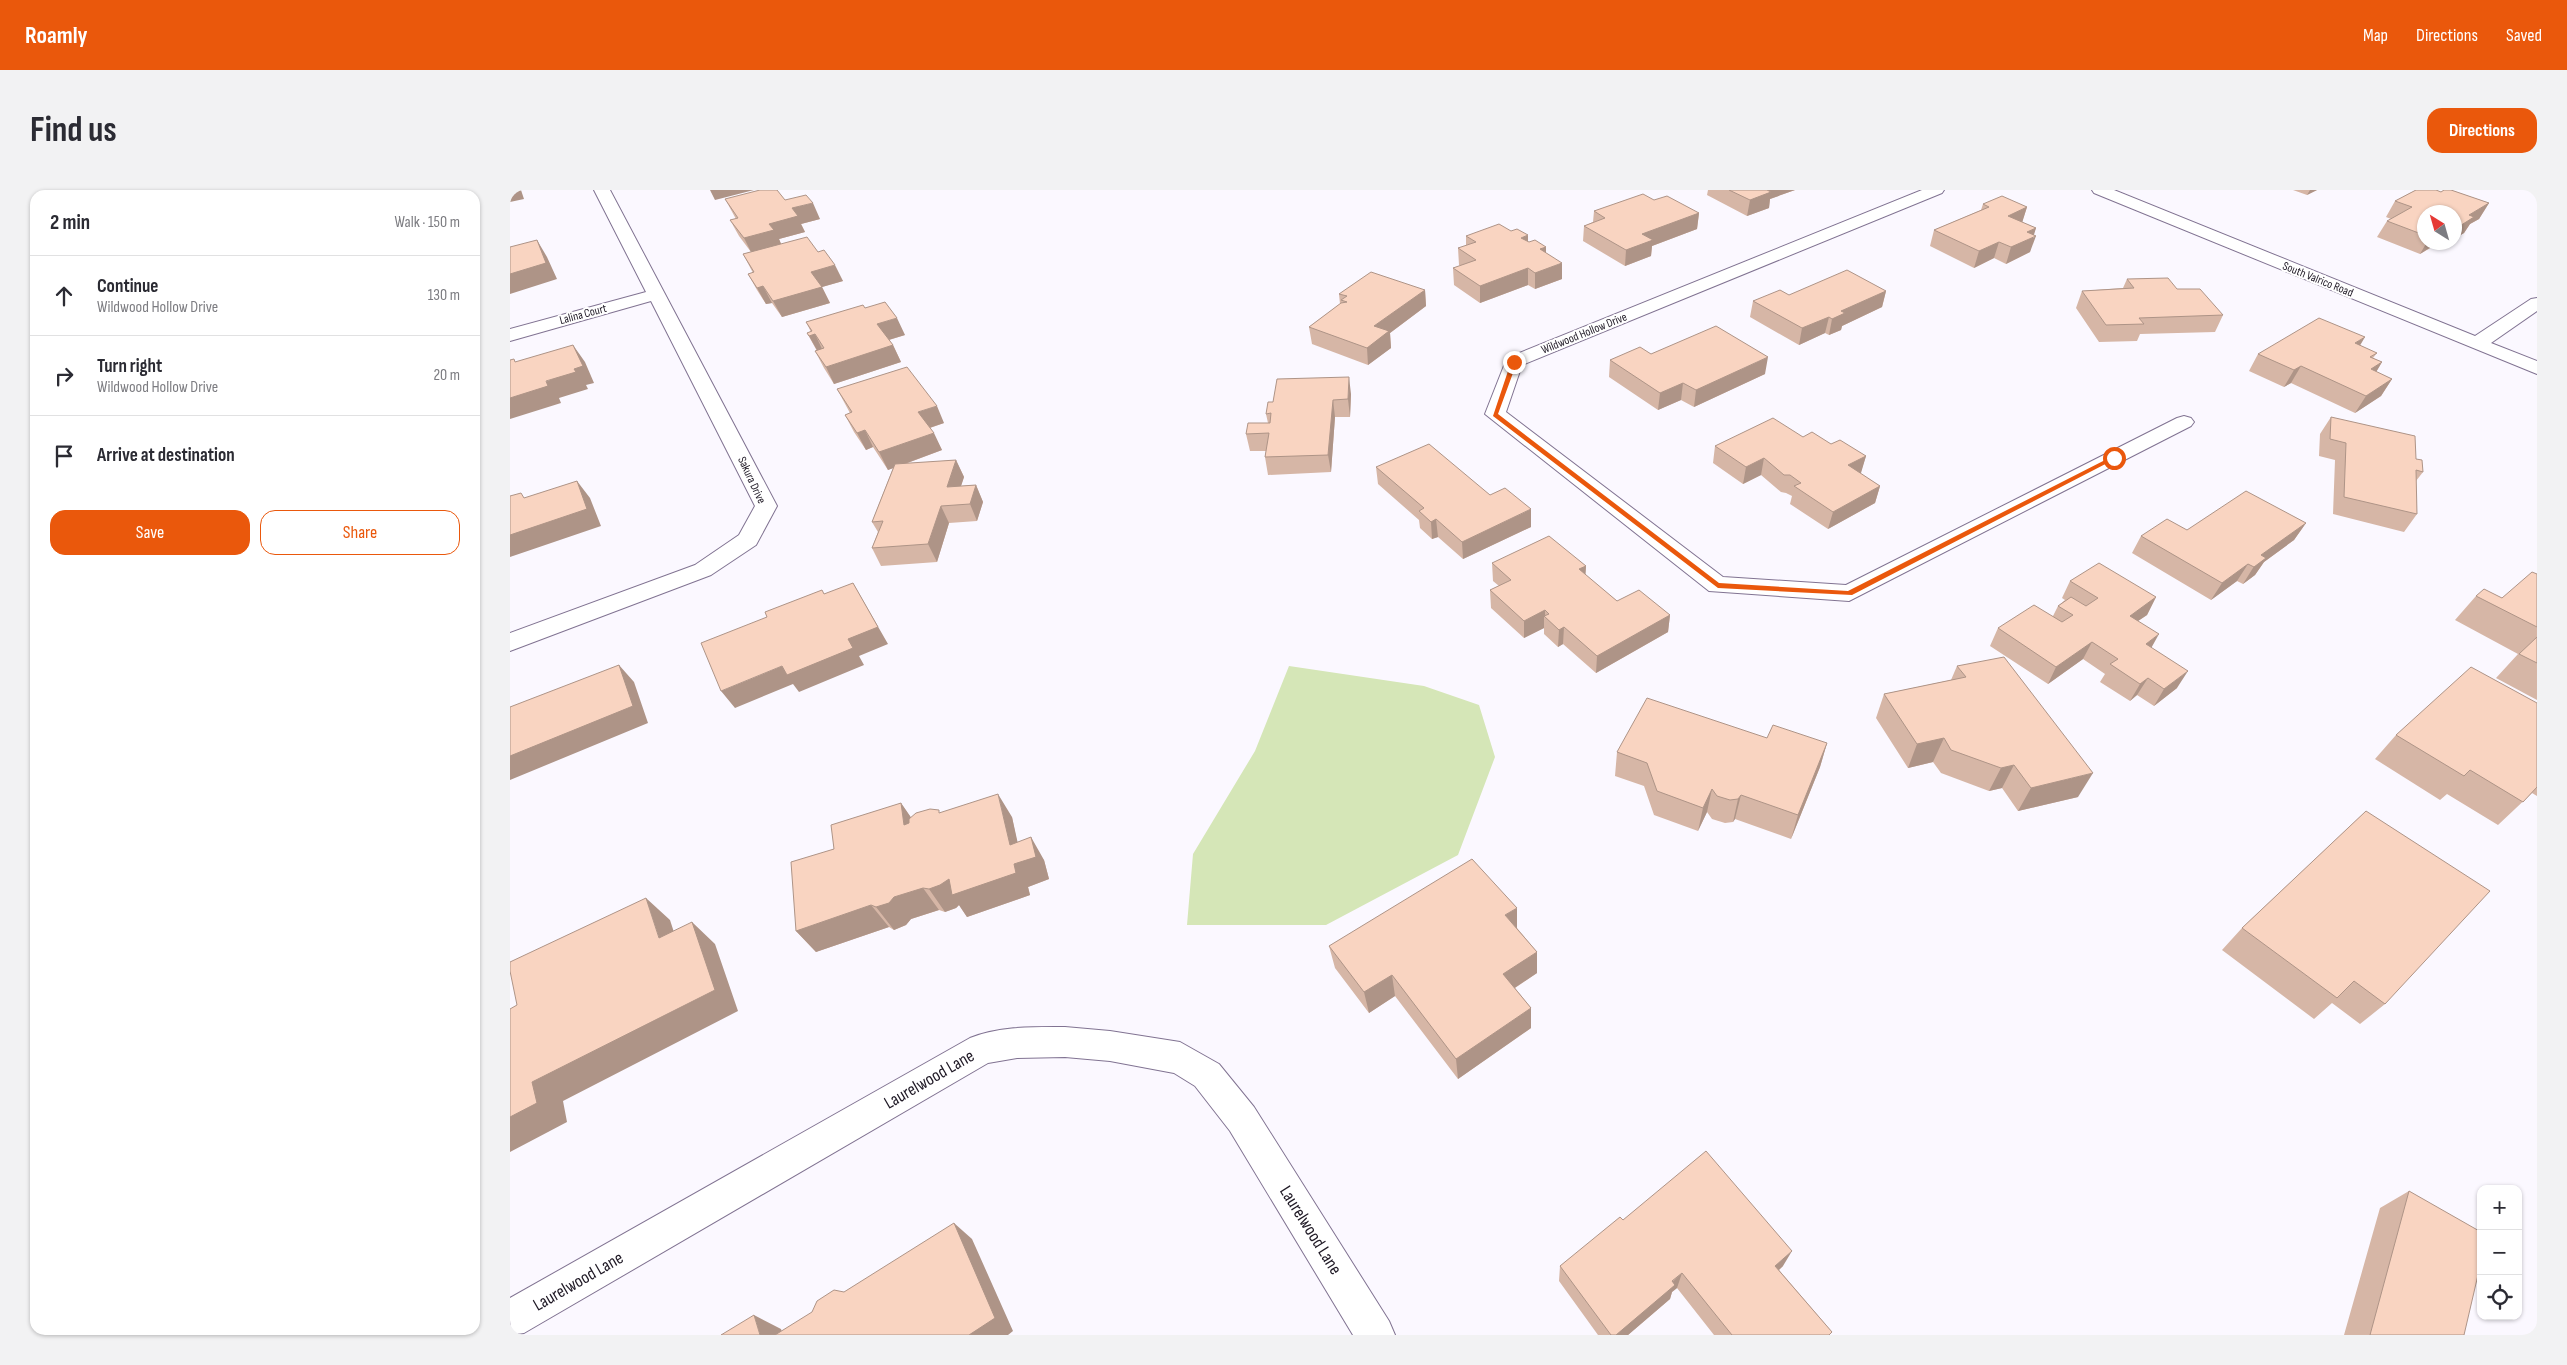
<!DOCTYPE html>
<meta charset="utf-8">
<style>
:root{--surface:#fff;--page:#f2f2f3;--text:#2b2b33;--muted:#7c7c81;--line:#e1e1e2;--accent:#ea580c}
body{margin:0;font-family:"Sofia Sans Condensed",sans-serif;background:var(--page);color:var(--text)}
.controls{position:absolute;right:15px;bottom:15px;display:grid;overflow:hidden;border-radius:10px;box-shadow:0 1px 4px #0004}
.controls button{width:45px;height:45px;display:grid;place-items:center;padding:0;border:0;border-bottom:1px solid var(--line);background:var(--surface);color:var(--text);font:25px sans-serif}
.compass{position:absolute;left:1907px;top:15px;width:45px;height:45px;border-radius:50%;background:var(--surface);box-shadow:0 1px 4px #0004;rotate:323deg}
.stop{position:absolute;width:15px;height:15px;margin:-11px;border:4px solid #ea580c;border-radius:50%;background:#fff}
.stop.end{background:#ea580c;border-color:#fff;box-shadow:0 1px 5px #0008}
.list{margin:0;padding:0;list-style:none}
h2{display:flex;justify-content:space-between;align-items:center;height:65px;margin:0;padding:0 20px;font-size:21px}
h2 small{font-size:16px;font-weight:400;color:var(--muted)}
.list li{display:grid;grid-template-columns:32px 1fr auto;gap:15px;align-items:center;box-sizing:border-box;height:80px;padding:0 20px;border-top:1px solid var(--line)}
.list b{display:block;font-size:19px;white-space:nowrap}
.list p{margin:0;font-size:16px;white-space:nowrap;color:var(--muted)}
.list em{font-size:16px;font-style:normal;color:var(--muted)}
.actions{display:flex;gap:10px;padding:15px 20px}
.actions a{flex:1;padding:11px 0;border:1px solid var(--accent);border-radius:15px;text-align:center;font-size:18px;color:var(--accent)}
.actions .main{background:var(--accent);color:#fff}
.icon{flex:none;width:28px;height:28px;fill:none;stroke:currentColor;stroke-width:2;stroke-linecap:round;stroke-linejoin:round}
.map{position:relative;flex:none;width:2027px;height:1145px;overflow:hidden;border-radius:15px}
header{display:flex;align-items:center;gap:30px;box-sizing:border-box;height:70px;padding:0 25px;background:var(--accent);color:#fff}
header strong{font-size:24px}
nav{display:flex;gap:28px;margin-inline-start:auto;font-size:18px}
.intro{display:flex;align-items:center;justify-content:space-between;box-sizing:border-box;height:120px;padding:0 30px}
h1{margin:0;font-size:35px}
.button{padding:12px 22px;border-radius:15px;background:var(--accent);color:#fff;font-size:18px;font-weight:700}
main{display:flex;gap:30px;padding:0 30px}
aside{flex:1;background:var(--surface);border-radius:15px;box-shadow:0 1px 4px #0004}
.map>svg:first-child{display:block}
.green{fill:#d5e6b7}
.lines{fill:none;stroke-linecap:round;stroke-linejoin:round}
.minor-casing{stroke:#817392;stroke-width:2}
.minor{fill:#fff;fill-rule:evenodd}
.wall{fill:#d6b6a6}
.shaded-wall{fill:#ae9487}
.building{fill:#f9d4c1;stroke:#ae9487}
.route{fill:#ea580c}
.labels{text-anchor:middle;stroke-width:4;stroke-linejoin:round;paint-order:stroke}
.far-street-label{font-size:12px;fill:#1e1824;stroke:#fff}
.near-street-label{font-size:18px;fill:#1e1824;stroke:#fff}
</style>
<header>
<strong>Roamly</strong>
<nav><a>Map</a><a>Directions</a><a>Saved</a></nav>
</header>
<div class="intro"><h1>Find us</h1><a class="button">Directions</a></div>
<main>
<aside>
<h2>2 min<small>Walk · 150 m</small></h2>
<ul class="list">
<li><svg class="icon" aria-label="ahead" viewBox="0 0 24 24"><path d="M12 20V5M6 11l6-6 6 6"/></svg><div><b>Continue</b><p>Wildwood Hollow Drive</p></div><em>130 m</em></li>
<li><svg class="icon" aria-label="right" viewBox="0 0 24 24"><path d="M7 20v-9h11M14 6l5 5-5 5"/></svg><div><b>Turn right</b><p>Wildwood Hollow Drive</p></div><em>20 m</em></li>
<li><svg class="icon" aria-label="arrive" viewBox="0 0 24 24"><path d="M6 21V4h12l-3 4 3 4H6"/></svg><div><b>Arrive at destination</b></div></li>
</ul>
<div class="actions"><a class="main">Save</a><a>Share</a></div>
</aside>
<div class="map">
<svg width="2027" height="1145" viewBox="0 0 2027 1145">
<rect width="100%" height="100%" fill="#fbf8ff"/>
<path class="green" d="M779,476L914,496L969,515L985,567L948,665L816,735H677L683,664L745,561Z"/>
<g class="lines">
<g class="minor-casing">
<path id="minor" d="M84,0H100L267,316L246,355L201,385L0,461V443L185,375L229,345L245,316L141,111L0,151V139L136,102Z
M1412,0H1434L1432,3L1012,175L996,222L1213,387L1336,395L1667,228L1674,226L1681,228L1684,232L1681,236L1339,411L1199,401L975,224L997,168Z
M1582,0H1604L1965,146L2021,109L2027,108V121L1981,153L2027,171V184L1584,3Z
M555,837L600,841L670,852L709,874L744,917L879,1131L885,1145H843L720,941L685,896L664,883L600,871L555,867L507,868L478,873L14,1143L0,1145V1108L460,848C490,836 523,837 555,837Z"/>
</g>
<use href="#minor" class="minor"/>
</g>
<path class="wall" d="M1198,0H1285L1260,9L1259,18L1237,26L1197,5Z
M1783,0H1807L1797,5Z
M1906,0H1926L1931,2L1934,0H1941L1979,13L1969,29L1960,34L1954,43L1944,49V22H1914V52H1939L1935,55L1929,53L1910,64L1867,47L1877,31L1881,29L1876,27L1885,11Z
M215,9L275,10L310,29L291,34L295,42L269,49L271,54L308,62L333,91L312,97L320,113L272,127L262,113L256,114L247,100L238,84L243,83L233,64L241,62L229,46L220,30L226,29Z
M1144,10L1189,23L1187,39L1142,56L1141,66L1115,76L1073,51L1074,36L1083,32L1084,21Z
M1473,14L1517,17L1512,32L1526,38L1523,45L1520,62L1496,74L1484,68L1464,78L1420,56L1424,40L1471,20Z
M956,46L1018,52L1036,57V63L1052,89L1025,99L1018,95L970,113L944,95L943,78L951,76L949,75L948,58L956,56Z
M1617,89L1713,125L1705,142L1630,144L1627,151L1589,152L1566,118L1572,101L1613,98Z
M915,100L916,116L880,143L881,158L858,175L802,154L799,137L830,114L829,104Z
M1376,101L1372,117L1332,136L1331,140L1319,145L1315,143L1289,155L1240,127L1243,111L1279,105Z
M355,118L395,145L379,150L383,155L391,172L324,194L314,178L305,161H307L297,143L301,142L296,132Z
M1867,163L1863,168L1872,172L1866,182L1882,189L1871,206L1845,223L1781,193L1774,197L1739,181L1748,164Z
M1141,164L1255,184L1184,217L1171,210L1148,220L1099,187L1100,170Z
M327,199L434,233L420,238L432,260L395,274L446,270L454,287L451,296L466,295L473,312L467,331L439,333L427,372L371,376L362,358L368,342L362,332L383,278L378,280L363,257L356,260L344,242L335,225L340,223Z
M841,204L840,227H825L821,282L758,285L755,267L756,261H740L736,244L758,233L756,224Z
M1821,227L1906,269L1913,282L1906,291L1907,324L1894,342L1823,324L1825,270L1809,266L1810,244Z
M1293,247L1356,266L1350,284L1370,296L1365,313L1318,339L1280,314L1282,306L1276,303L1271,302L1251,285L1233,294L1203,273L1205,256Z
M866,277L980,305L1021,337L953,369L928,347L922,349L910,338L909,330L868,294Z
M1796,333L1784,350L1754,372L1745,385L1733,394L1727,391L1701,410L1622,363L1631,346L1677,340Z
M982,373L1076,376L1075,385L1107,411L1160,425L1158,442L1086,483L1053,454L1048,457L1034,444V438L1014,448L981,418L980,400L989,396L983,391Z
M2027,384V510L1986,488L2008,464L1945,430L1966,406L1992,408Z
M1560,391L1646,407L1637,425L1628,431L1641,457L1667,498L1644,516L1627,505L1620,511L1590,492L1595,484L1573,469L1538,494L1480,456L1488,438L1543,426L1548,416L1555,410L1552,408Z
M1447,476L1568,607L1508,621L1492,598L1479,601L1431,583L1423,572L1398,578L1366,528L1374,504L1441,490Z
M2027,513V606L2022,603L1988,635L1937,604L1930,610L1865,569L1886,545Z
M1257,548L1317,553L1310,577L1281,649L1225,629L1223,632L1215,633L1202,629L1197,622L1188,641L1144,625L1134,596L1105,586L1107,562Z
M391,613L401,628L431,623L502,627L507,652L534,670L539,689L518,697L520,705L457,727L449,715L446,718L435,722L429,720L401,729L396,735L384,740L379,737L306,762L286,741L324,659Z
M1856,621L1875,814L1850,834L1822,813L1804,829L1712,760L1732,738Z
M1007,738L1027,762V783L1005,798L1021,818V838L948,889L885,806L859,823L825,778L819,756Z
M1899,1001L1954,1145H1834L1870,1018Z
M1113,1030L1273,1076L1269,1080L1322,1142L1319,1145H1204L1167,1098L1162,1102L1160,1109L1118,1145H1088L1049,1091L1050,1076Z"/>
<path class="shaded-wall" d="M0,0H11L14,9L0,12Z
M200,0H244L205,10Z
M1252,0H1285L1260,9L1259,18L1237,26L1240,10Z
M1800,0H1807L1797,5Z
M303,13L310,29L291,34L295,42L269,49L272,56L242,64L234,48L259,34L282,18Z
M1979,13L1969,29L1960,34L1954,43L1944,49L1945,39L1959,25Z
M1517,17L1512,33L1498,26Z
M1189,23L1187,39L1142,56L1141,66L1115,76L1116,60L1132,44Z
M1526,38L1523,48L1526,46L1520,62L1496,74L1501,57L1517,42Z
M1018,45V61L1011,48Z
M27,50L37,67L47,89L0,104V84Z
M1489,52L1484,68L1464,78L1469,61Z
M1917,52H1929L1910,64Z
M1036,57V73L1030,59Z
M1052,73V89L1025,99V83Z
M325,75L333,91L312,97L320,113L272,127L263,111L301,82Z
M1018,78V95L970,113V96Z
M253,96L262,113L256,114L247,98Z
M915,100L916,116L880,143L881,158L858,175L857,158L864,136Z
M1376,101L1372,117L1332,136L1331,140L1319,145L1322,129L1331,121Z
M1319,127L1315,143L1289,155L1292,138Z
M387,128L395,145L375,151L367,134Z
M305,144L313,161L308,162L299,146Z
M1855,147L1845,164V153Z
M63,155L75,172L84,193L76,195L78,199L49,208L51,213L0,229V208L64,179Z
M383,155L391,172L324,194L316,177Z
M1258,167L1255,184L1184,217L1186,200Z
M1872,172L1862,189L1861,179Z
M1791,176L1781,193L1774,197L1784,180Z
M839,187L841,204L840,227L838,209Z
M1882,189L1871,206L1845,223L1856,206Z
M1173,193L1171,210L1148,220L1150,203Z
M823,210L825,227L821,282L818,265Z
M427,216L434,233L416,239L408,222Z
M355,240L363,257L356,260L347,243Z
M424,243L432,260L378,280L369,262Z
M1356,266L1351,283L1333,293L1338,275Z
M1254,268L1251,285L1233,294L1236,277Z
M446,270L454,287L445,314L437,297Z
M67,291L80,308L91,336L0,367V345Z
M466,295L473,312L467,331L460,314Z
M1370,296L1365,313L1318,339L1323,322Z
M431,316L439,333L427,372L418,354Z
M1021,319V337L953,369L952,352Z
M926,329L928,347L922,349L921,332Z
M1796,333L1784,350L1754,372L1745,385L1733,394L1751,365Z
M1738,374L1727,391L1701,410L1712,393Z
M1076,376L1075,393L1069,379Z
M343,393L378,454L349,466L354,475L289,502L283,494L225,518L211,501L338,449Z
M1646,407L1637,425L1610,443L1620,426Z
M1035,420V427L1034,426V438L1014,448V431Z
M1160,425L1158,442L1086,483L1087,466Z
M1054,437L1053,454L1048,457L1049,440Z
M1649,444L1639,462L1636,454Z
M1582,452L1573,469L1538,494L1546,477Z
M109,475L124,492L138,533L0,590V566Z
M1678,481L1667,498L1644,516L1654,499Z
M1638,488L1627,505L1620,511L1630,494Z
M1434,548L1423,572L1398,578L1407,554Z
M1317,553L1310,577L1281,649L1288,625Z
M1504,575L1492,598L1479,601L1491,578Z
M1583,583L1568,607L1508,621L1521,598Z
M1202,599L1197,622L1188,641L1193,618Z
M488,604L502,627L512,672L521,647L534,670L539,689L518,697L520,705L457,727L449,715L446,718L435,722L419,699L500,655Z
M1231,605L1225,629L1223,632L1228,609Z
M391,613L407,636L394,635Z
M413,698L429,720L401,729L396,735L384,740L366,717L384,707Z
M136,708L160,730L173,770L149,748Z
M361,715L379,737L306,762L286,741Z
M1007,718V740L995,725Z
M182,732L205,754L228,821L53,911L57,932L0,962V927L22,892Z
M1027,762V783L994,805L993,784Z
M882,785L885,806L859,823L854,802Z
M1021,818V838L948,889L946,869Z
M444,1033L462,1049L503,1141L498,1145H459Z
M1282,1061L1273,1076L1257,1091L1265,1076Z
M1172,1083L1167,1098L1162,1102L1160,1109L1118,1145H1106Z
M244,1125L271,1139L273,1145H250Z"/>
<path class="building" d="M250,0H267L275,10L296,5L303,13L282,18L288,26L259,34L264,40L234,48L220,30L228,28L215,9Z
M1219,0H1257L1261,2L1240,10Z
M1906,0H1926L1931,2L1934,0H1941L1979,13L1959,25L1964,27L1945,39L1944,22H1914V45L1877,31L1902,17L1885,11Z
M1133,4L1144,10L1157,6L1189,23L1132,44L1143,50L1116,60L1074,36L1095,28L1084,21Z
M1492,6L1517,17L1498,26L1526,38L1517,42L1526,46L1501,57L1489,52L1469,61L1424,40L1479,17L1473,14Z
M989,34L1001,41L1007,39L1018,45L1011,48L1019,52L1025,50L1036,57L1030,59L1052,73L1025,83L1018,78L970,96L943,78L966,70L948,58L966,52L956,46Z
M297,47L308,62L314,60L325,75L301,82L312,97L263,111L253,96L247,98L238,84L244,82L233,64Z
M27,50L36,73L0,84V57Z
M1337,80L1376,101L1331,121L1335,123L1322,129L1319,127L1292,138L1243,111L1270,100L1279,105Z
M861,82L915,100L864,136L879,141L857,158L799,137L831,113L837,112L831,110L837,106L829,104Z
M1658,88L1667,99H1690L1713,125L1629,128L1634,134L1596,135L1572,101L1624,98L1617,89Z
M375,112L387,128L367,134L383,155L316,177L305,161L314,158L305,144L299,146L297,143L302,141L296,132L353,115L355,118Z
M1809,128L1855,147L1845,153L1867,163L1860,167L1872,172L1861,179L1882,189L1856,206L1791,176L1784,180L1748,164Z
M1206,136L1258,167L1186,200L1173,193L1150,203L1100,170L1130,157L1141,164Z
M63,155L73,176L64,179L66,182L36,191L38,196L0,208V170L4,169L5,172Z
M397,177L427,216L408,222L424,243L369,262L355,240L347,243L335,225L342,222L327,199Z
M839,187L838,209L823,210L818,265L755,267L759,243L736,244L738,233H760L761,223L756,224L758,212H763L767,189Z
M1821,227L1905,246L1906,269L1912,270L1913,282L1906,280L1907,324L1834,307L1836,253L1820,249Z
M1263,228L1293,247L1302,242L1321,254L1330,250L1356,266L1338,275L1370,296L1323,322L1284,296L1291,293L1280,285H1274L1254,268L1236,277L1205,256Z
M919,254L980,305L995,298L1021,319L952,352L926,329L921,332L909,321L914,318L866,277Z
M446,270L437,297L466,295L460,314L431,316L418,354L362,358L373,331L362,332L385,274Z
M67,291L77,319L0,345V306L11,303L14,308Z
M1736,301L1796,333L1751,365L1756,368L1744,377L1738,374L1712,393L1631,346L1657,329L1677,340Z
M1039,346L1076,376L1069,379L1107,411L1129,400L1160,425L1087,466L1054,437L1049,440L1034,426L1039,424L1035,420L1014,431L980,400L1001,390L982,373Z
M1589,373L1646,407L1620,426L1649,444L1636,454L1678,481L1654,499L1638,488L1630,494L1600,474L1608,469L1582,452L1546,477L1488,438L1524,415L1552,432L1563,425L1548,416L1561,407L1576,416L1588,408L1560,391Z
M2022,382L2027,384V437L1966,406L1974,399L1992,408Z
M343,393L368,437L338,449L343,458L277,485L272,476L211,501L191,453L257,427L255,422L312,400L314,404Z
M2027,447V473L2009,464Z
M1494,467L1583,583L1521,598L1504,575L1491,578L1441,560L1434,548L1407,554L1374,504L1456,487L1447,476Z
M109,475L123,516L0,566V517Z
M1961,477L2027,513V597L2013,612L1960,580L1954,586L1886,545Z
M1137,508L1257,548L1263,535L1317,553L1288,625L1231,605L1228,609L1220,610L1207,606L1202,599L1193,618L1147,601L1137,573L1107,562Z
M488,604L500,655L521,647L526,667L504,674L506,683L442,705L439,689L430,695L419,699L413,698L384,707L379,713L366,717L361,715L286,741L281,672L324,659L321,635L391,613L394,635L399,633V629L406,623L420,619L429,620V623Z
M1856,621L1980,701L1875,814L1844,791L1827,808L1732,738Z
M962,669L1007,718L995,725L1027,762L993,784L1021,818L946,869L882,785L854,802L819,756Z
M136,708L149,748L182,732L205,800L22,892L27,913L0,927V819L7,815L0,781V772Z
M1196,961L1282,1061L1265,1076L1322,1142L1319,1145H1222L1172,1083L1162,1091L1165,1095L1106,1145H1101L1050,1076L1110,1027L1113,1030Z
M1899,1001L1971,1042V1072L1954,1145H1860Z
M444,1033L485,1128L459,1145H265L302,1122L307,1111L324,1100L334,1102Z
M244,1125L250,1145H211Z"/>
<path class="route" d="M1004,170L1007,172L988,224L1209,393L1338,401L1601,267L1607,268L1342,405L1208,398L983,226L1001,172Z"/>
<g class="labels">
<g class="far-street-label">
<text transform="translate(1808 89) rotate(22)" y="4">South Valrico Road</text>
<text transform="translate(73 124) rotate(-15)" y="4">Lalina Court</text>
<text transform="translate(1074 143) rotate(-22)" y="4">Wildwood Hollow Drive</text>
<text transform="translate(242 290) rotate(65)" y="4">Sakura Drive</text>
</g>
<g class="near-street-label">
<text transform="translate(419 889) rotate(-30)" y="6">Laurelwood Lane</text>
<text transform="translate(801 1040) rotate(58)" y="6">Laurelwood Lane</text>
<text transform="translate(68 1091) rotate(-30)" y="6">Laurelwood Lane</text>
</g>
</g>
</svg>
<div class="controls">
<button>+</button>
<button>−</button>
<button><svg class="icon" aria-label="locate" viewBox="0 0 24 24"><circle cx="12" cy="12" r="6"/><path d="M12 2v4M12 18v4M2 12h4M18 12h4"/></svg></button>
</div>
<svg class="compass" viewBox="-18 -18 36 36"><path d="M0-13l5 13h-10z" fill="#e53935"/><path d="M0 13l5-13h-10z" fill="#7c7c81"/></svg>
<div class="stop" style="left:1604px;top:268px"></div>
<div class="stop end" style="left:1004px;top:172px"></div>
</div>
</main>
